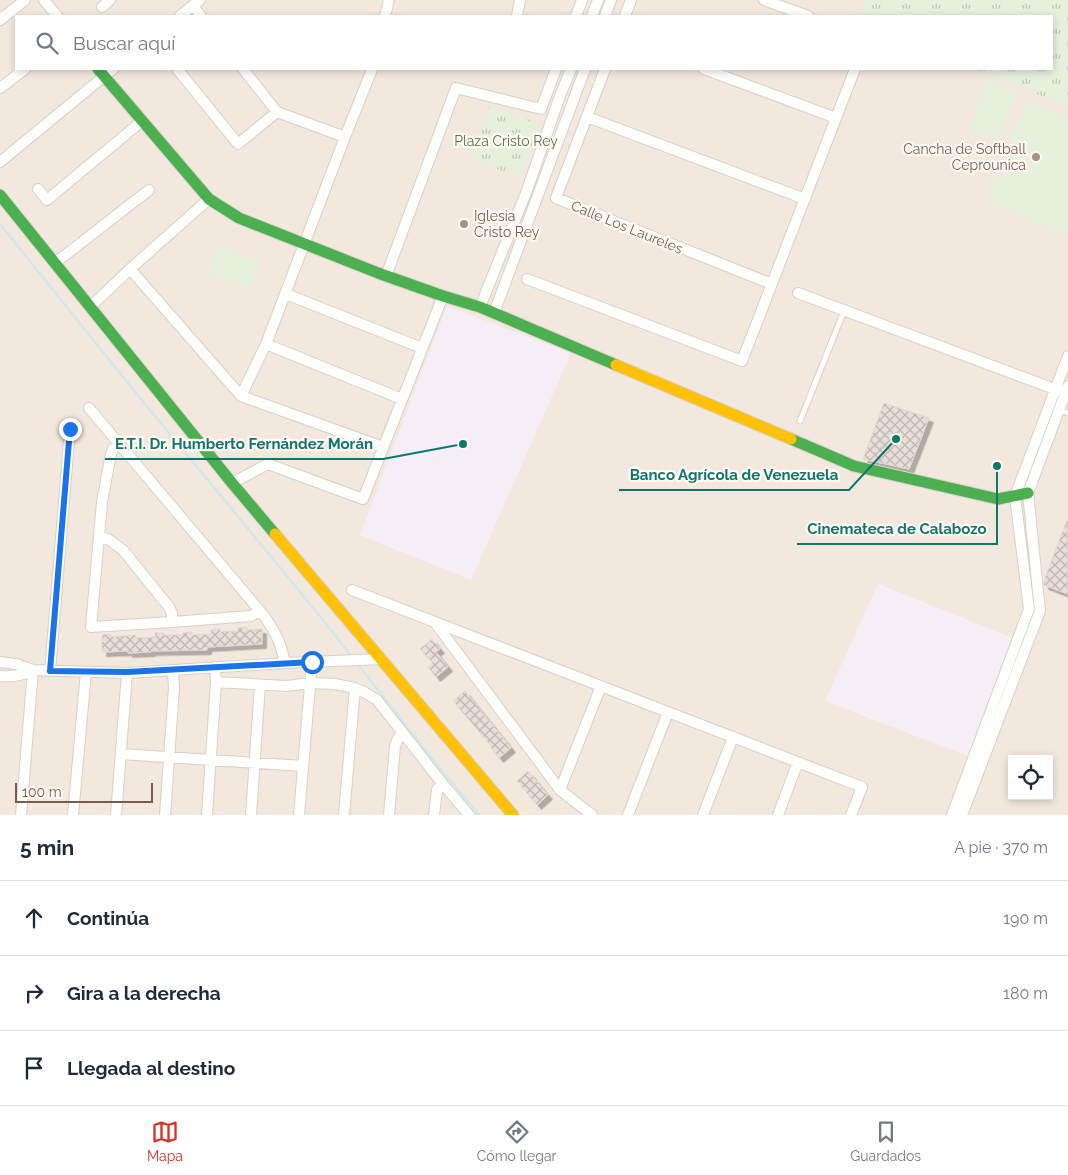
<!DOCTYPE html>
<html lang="es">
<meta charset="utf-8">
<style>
:root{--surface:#fff;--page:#f2f2f3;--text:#1f2937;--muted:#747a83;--line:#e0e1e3;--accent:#d93025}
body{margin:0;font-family:Raleway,sans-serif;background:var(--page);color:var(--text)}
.controls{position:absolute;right:15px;bottom:15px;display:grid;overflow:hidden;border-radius:0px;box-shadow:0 2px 8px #0003}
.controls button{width:45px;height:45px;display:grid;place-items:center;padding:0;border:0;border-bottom:1px solid var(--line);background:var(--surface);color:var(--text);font:25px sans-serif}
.scale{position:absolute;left:15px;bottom:12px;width:138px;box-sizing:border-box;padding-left:5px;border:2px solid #7a5c4d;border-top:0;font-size:14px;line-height:18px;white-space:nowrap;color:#7a5c4d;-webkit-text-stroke:4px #fffaf3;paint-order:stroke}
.stop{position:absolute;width:15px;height:15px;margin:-11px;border:4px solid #1a73e8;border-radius:50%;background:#fff}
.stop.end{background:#1a73e8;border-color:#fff;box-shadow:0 1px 5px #0008}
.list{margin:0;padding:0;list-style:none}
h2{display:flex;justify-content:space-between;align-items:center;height:65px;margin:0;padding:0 20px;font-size:21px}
h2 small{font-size:16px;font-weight:400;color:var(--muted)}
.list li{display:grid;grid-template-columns:32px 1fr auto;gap:15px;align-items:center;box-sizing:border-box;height:75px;padding:0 20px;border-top:1px solid var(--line)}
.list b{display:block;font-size:19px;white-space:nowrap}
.list em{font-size:16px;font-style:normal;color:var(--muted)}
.icon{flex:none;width:28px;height:28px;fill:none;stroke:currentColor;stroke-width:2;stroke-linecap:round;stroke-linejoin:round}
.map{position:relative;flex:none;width:1068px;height:815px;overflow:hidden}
.search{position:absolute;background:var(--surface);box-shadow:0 2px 8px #0003;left:15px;right:15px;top:15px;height:55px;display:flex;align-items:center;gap:12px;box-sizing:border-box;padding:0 18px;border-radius:0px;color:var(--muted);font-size:19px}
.sheet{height:290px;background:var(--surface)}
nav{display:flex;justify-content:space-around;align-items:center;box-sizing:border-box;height:70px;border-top:1px solid var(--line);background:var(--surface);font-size:14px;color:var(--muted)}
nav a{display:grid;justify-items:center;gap:2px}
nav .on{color:var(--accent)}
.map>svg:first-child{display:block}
.residential{fill:#f2e8de;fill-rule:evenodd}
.education{fill:#f6eef6}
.park{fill:url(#park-tufts)}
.garden{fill:#e7f0db}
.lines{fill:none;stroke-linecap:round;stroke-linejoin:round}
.stream{stroke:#d0e8ea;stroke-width:2.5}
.building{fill:url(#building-cross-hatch);stroke:#e2d8d2;filter:url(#shadow)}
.lane-casing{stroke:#d7d1cb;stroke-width:7}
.street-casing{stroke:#d7d1cb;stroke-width:12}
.fast-casing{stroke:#d9d2cb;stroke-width:13}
.slow-casing{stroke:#d9d2cb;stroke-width:13}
.lane{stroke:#fefefd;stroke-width:5}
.street{stroke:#fefefd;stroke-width:10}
.fast{stroke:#4caf50;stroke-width:11}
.slow{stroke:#ffc107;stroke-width:11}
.route{stroke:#1a73e8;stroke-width:6}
.poi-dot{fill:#a69286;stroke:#fffaf3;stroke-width:2}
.labels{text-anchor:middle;stroke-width:4.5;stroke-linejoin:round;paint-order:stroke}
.park-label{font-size:14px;fill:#537a41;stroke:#fffaf3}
.poi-label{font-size:14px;fill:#7a5c4d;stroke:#fffaf3;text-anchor:end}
.street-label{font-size:14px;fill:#7a5c4d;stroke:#fffaf3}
.leader{fill:none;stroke:#0f766e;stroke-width:2}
.callout-dot{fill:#0f766e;stroke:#fffaf3;stroke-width:2}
.callout-label{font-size:15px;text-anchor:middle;font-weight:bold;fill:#0f766e;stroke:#fffaf3;stroke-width:4.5;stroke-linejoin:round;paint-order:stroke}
</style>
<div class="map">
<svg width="1068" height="815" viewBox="0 0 1068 815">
<defs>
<pattern id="park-tufts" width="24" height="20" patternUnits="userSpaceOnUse" patternTransform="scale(1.25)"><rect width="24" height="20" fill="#e7f0db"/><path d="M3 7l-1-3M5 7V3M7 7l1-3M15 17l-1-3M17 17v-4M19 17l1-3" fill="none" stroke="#c0c6b4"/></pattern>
<pattern id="building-cross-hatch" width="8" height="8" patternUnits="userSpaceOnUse" patternTransform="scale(1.25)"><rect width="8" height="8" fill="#e6ded7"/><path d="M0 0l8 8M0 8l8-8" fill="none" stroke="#bfb7b1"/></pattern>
<filter id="shadow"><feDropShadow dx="4.5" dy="4.5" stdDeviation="0" flood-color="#0004"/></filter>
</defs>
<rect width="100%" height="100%" fill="#f9f5f0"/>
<path class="residential" d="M0,0H1068V815H0ZM16,16H1052V69H16ZM1012,759H1049V796H1012Z"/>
<path class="education" d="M447,306L571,353L471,580L360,535Z
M878,584L1015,639L970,757L825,701Z"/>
<path class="park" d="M865,0H1068V106L972,69H1052V16H863Z
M490,106L541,124L521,178L471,159Z"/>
<path class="garden" d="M987,80L1017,92L998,143L968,131Z
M1027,101L1068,118V237L993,204L989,200L988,195Z
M219,246L261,261L251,290L208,275Z"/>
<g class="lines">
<path class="stream" d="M0,224L118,371L324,621L353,658
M356,662L430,756L479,815
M0,668L18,670"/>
</g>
<path class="building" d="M884,403L929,418L909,469L863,459Z
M1067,520H1068V594L1044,585V581Z
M247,627V630L262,629V644L207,647V650L151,651V652L128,653V651L102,652V635L110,634V637L136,635V638L155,637V633H164V635H183V633L192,632V635L211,634V630L220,629V632L238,631V628Z
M432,639L440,649L436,652L448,667L436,677L428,667L433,663L420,649Z
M465,691L511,748L499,758L491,748L492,747L453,701Z
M528,771L548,795L537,805L517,781Z"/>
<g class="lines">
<g class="lane-casing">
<path id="lane" d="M1060,410L1068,413
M800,421L844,311"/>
</g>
<g class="street-casing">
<path id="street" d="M44,0L57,16
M764,0L808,16
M193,6L201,16
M102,7L110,0
M180,16L200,0
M385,16L389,0
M517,16L520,0
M576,16L582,0
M592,16L598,0
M605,16L611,0
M625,16L631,0
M0,20L25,0
M243,69L277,112L345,137
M605,69L556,198L772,284
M704,69L836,118
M178,70L238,144L277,112
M0,88L25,69
M587,117L805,199
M0,162L113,69
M38,189L47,200L142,121
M55,263L149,190
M130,269L241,396L266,344L345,137L369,77L372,69
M386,276L456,88L541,109L556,69
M527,279L742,361L855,69
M798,293L1060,391
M286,294L422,348
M90,307L130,269L209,199
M480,307L526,193L560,96L571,69
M494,313L585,69
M266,344L402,399
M241,396L383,447
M89,408L265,617C277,635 280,641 285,663
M119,443L113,449L111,454L102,502L91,627L172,622L251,616L260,611
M232,483L268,464L363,499L443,296
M99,537L108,539L123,550L169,607L172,613V622
M352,590L862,787L851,815
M436,624L560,790L592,815
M0,662L16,664L33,670L127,673L285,663L382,659
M50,671L70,429
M0,676C12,677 22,676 33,670
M216,682L287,686L309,683L334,684L351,687L364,692L377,700L442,783L469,815
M121,754L303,766
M560,790L601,686
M21,815L33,670
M73,815L86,672
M116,815L127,673
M165,815L174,688L173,670
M207,815L216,682L215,667
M251,815L260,685
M299,815L312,662
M344,815L355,688
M389,815L395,746L398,738L403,733
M434,815L437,790L442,783
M628,815L668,712
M703,815L733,737
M778,815L798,762
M952,815L1029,609L1015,496L1068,356
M962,815L1040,611L1028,493L1068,386"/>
</g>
<g class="fast-casing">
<path id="fast" d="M98,69L209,199L239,218L378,273L443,296L480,307L616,365
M0,195L232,483L275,534
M791,439L854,466L998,499L1028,493"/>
</g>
<g class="slow-casing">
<path id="slow" d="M616,365L791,439
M275,534L513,815"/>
</g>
<use href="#lane" class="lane"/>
<use href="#street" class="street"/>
<use href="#fast" class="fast"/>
<use href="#slow" class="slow"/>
</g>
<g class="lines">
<path class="route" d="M70,429L50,671L127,672L312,662"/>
</g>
<g class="poi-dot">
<circle cx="1036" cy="157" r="5"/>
<circle cx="464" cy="224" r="5"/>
</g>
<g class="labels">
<g class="park-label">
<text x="506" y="146">Plaza Cristo Rey</text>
</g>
<g class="poi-label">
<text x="1026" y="154">Cancha de Softball<tspan x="1026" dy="16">Ceprounica</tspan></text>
<text x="474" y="221" text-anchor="start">Iglesia<tspan x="474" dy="16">Cristo Rey</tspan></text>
</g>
<g class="street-label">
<text transform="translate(627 227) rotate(22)" y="5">Calle Los Laureles</text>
</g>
</g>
<path class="leader" d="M463 444L383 459H105M896 439L849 490H619M997 466L997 544H797"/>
<g class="callout-dot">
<circle cx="463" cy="444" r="5"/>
<circle cx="896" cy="439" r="5"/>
<circle cx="997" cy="466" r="5"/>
</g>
<g class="callout-label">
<text x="244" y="449">E.T.I. Dr. Humberto Fernández Morán</text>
<text x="734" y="480">Banco Agrícola de Venezuela</text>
<text x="897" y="534">Cinemateca de Calabozo</text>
</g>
</svg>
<div class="controls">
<button><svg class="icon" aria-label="locate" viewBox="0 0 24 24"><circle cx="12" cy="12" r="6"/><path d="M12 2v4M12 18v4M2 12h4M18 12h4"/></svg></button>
</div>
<div class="scale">100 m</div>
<div class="stop" style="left:312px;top:662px"></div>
<div class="stop end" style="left:70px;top:429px"></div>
<div class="search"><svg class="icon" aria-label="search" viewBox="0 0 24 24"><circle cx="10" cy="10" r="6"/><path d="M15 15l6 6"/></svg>Buscar aquí</div>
</div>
<section class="sheet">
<h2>5 min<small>A pie · 370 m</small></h2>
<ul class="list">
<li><svg class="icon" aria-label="ahead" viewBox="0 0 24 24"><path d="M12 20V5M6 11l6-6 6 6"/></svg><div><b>Continúa</b></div><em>190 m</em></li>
<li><svg class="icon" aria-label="right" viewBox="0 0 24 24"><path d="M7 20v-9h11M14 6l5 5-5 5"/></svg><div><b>Gira a la derecha</b></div><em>180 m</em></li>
<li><svg class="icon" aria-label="arrive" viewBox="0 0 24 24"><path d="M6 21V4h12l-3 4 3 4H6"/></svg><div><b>Llegada al destino</b></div></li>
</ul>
</section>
<nav>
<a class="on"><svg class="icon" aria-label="map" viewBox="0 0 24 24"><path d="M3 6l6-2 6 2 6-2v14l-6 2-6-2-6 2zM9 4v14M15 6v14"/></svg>Mapa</a>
<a><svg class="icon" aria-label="directions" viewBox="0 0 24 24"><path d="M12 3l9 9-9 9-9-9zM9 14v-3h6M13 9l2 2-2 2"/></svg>Cómo llegar</a>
<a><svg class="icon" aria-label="saved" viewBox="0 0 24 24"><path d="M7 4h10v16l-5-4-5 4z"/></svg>Guardados</a>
</nav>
